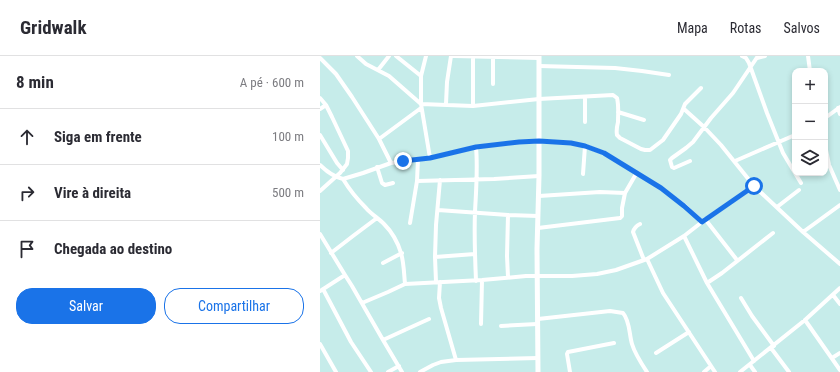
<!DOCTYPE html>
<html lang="pt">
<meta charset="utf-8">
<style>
:root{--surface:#fff;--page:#f2f2f3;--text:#2b2b33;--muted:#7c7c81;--line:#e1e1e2;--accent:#1a73e8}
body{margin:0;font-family:"Roboto Condensed",sans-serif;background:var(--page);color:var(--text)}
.controls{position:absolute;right:12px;top:12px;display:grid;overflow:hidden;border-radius:8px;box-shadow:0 2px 6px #0003}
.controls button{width:36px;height:36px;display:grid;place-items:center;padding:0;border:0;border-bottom:1px solid var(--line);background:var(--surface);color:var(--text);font:20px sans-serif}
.stop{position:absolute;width:12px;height:12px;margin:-9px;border:3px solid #1a73e8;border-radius:50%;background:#fff}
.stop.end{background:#1a73e8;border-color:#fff;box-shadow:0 1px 4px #0008}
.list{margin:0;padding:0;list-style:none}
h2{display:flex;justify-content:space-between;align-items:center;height:52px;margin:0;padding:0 16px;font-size:17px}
h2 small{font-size:13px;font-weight:400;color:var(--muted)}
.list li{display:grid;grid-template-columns:26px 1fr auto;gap:12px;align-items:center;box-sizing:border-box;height:56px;padding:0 16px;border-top:1px solid var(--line)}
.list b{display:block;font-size:15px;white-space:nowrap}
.list em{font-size:13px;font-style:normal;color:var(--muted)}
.actions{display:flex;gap:8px;padding:12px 16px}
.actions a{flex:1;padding:9px 0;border:1px solid var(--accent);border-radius:16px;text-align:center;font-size:14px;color:var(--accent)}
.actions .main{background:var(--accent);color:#fff}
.icon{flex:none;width:22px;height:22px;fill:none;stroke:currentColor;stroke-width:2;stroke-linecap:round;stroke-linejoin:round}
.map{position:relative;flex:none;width:520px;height:316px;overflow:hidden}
header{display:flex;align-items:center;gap:24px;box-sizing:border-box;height:56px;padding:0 20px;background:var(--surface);border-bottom:1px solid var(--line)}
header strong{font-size:19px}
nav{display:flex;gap:22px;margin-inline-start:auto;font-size:14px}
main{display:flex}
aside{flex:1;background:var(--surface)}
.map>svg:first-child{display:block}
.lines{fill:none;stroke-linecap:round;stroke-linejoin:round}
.minor{stroke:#fff;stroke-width:4}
.tertiary{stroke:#fff;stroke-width:5}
.route{stroke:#1a73e8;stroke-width:5}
</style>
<header>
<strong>Gridwalk</strong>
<nav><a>Mapa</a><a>Rotas</a><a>Salvos</a></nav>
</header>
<main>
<aside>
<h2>8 min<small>A pé · 600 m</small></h2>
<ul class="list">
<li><svg class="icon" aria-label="ahead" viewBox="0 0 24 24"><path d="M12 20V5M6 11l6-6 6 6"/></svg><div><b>Siga em frente</b></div><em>100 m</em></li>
<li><svg class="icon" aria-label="right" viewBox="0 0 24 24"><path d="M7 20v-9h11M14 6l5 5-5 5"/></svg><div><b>Vire à direita</b></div><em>500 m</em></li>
<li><svg class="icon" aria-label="arrive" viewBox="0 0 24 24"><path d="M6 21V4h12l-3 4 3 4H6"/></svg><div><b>Chegada ao destino</b></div></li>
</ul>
<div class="actions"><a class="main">Salvar</a><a>Compartilhar</a></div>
</aside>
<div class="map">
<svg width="520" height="316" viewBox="0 0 520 316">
<rect width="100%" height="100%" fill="#c6ecea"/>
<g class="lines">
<path class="minor" d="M37,0L46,8L69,20L101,48L153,50L219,43L293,39L297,42C299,50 298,58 298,66C297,70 296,74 297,79L300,82L321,93L325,94H330L343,84L361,58L365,48L381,32
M76,0L101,20
M106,0L101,20V48L110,102
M134,0L219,2
M153,0V50
M422,0L426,2L429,7L447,57L463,97L481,127
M488,0L490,15
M173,1V28
M0,2L16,18L32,41L59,83L71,107
M437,2L445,0
M219,10L295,12L322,15L349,19
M58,14L69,0
M265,41V66
M0,42L6,49L12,61L28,95V102L27,108L20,117L0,135
M126,48L127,26L131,0
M518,52L520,58
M0,53L6,49
M364,53L384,71L401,89L434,130L483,176L520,208
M298,56L324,64
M505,62L520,51
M0,79L17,107L23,114
M59,83L101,52
M505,89L509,109L520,134
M370,105L354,112L352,111L350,104L352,102L366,92L373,86L391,62L413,37L438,0
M415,105L475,79
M0,109C7,116 14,121 23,123C29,133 37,143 46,152C51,158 58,162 64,168C72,176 78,187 81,197C84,207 84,218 85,228L68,236L42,247
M57,111L62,127L65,129L73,127
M263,118L265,90
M23,123L43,117L71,107L110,102L156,91L199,86L219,85L251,87L265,90L284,97L341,132L364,149L382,166
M97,125L174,123L219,120
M305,137L316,118
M457,151L479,134
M118,154L188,159L218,160
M188,159L187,200L188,221
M385,163L417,204
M90,167L97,125L98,103
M320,168C316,170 314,172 313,176L324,204
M218,172L300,162L302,160V152L305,137L280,136L219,140
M483,176L520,149
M0,178L25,219L32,230L63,284L82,316
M364,180L387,227L434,305
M11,197L33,180L57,162
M115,201L155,198
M327,203L343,237L395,316
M63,207L82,197
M156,225C155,202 154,179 155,156C156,135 158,113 156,91
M116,226L115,201L116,169L120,124
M120,226L119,242L121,252L136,304
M387,227L402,217L453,177
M85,228L162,224L206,220H252L277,218L296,214L327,203L364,180L382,166L434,130
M3,233L31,286L51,316
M0,235L25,219
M513,239L520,248
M421,242L432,260L454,290
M218,263L290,255L303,257C310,265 309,278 312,288C315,298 321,307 327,316
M485,264L520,314
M161,268L162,224
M181,270L217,268
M63,284L87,273L109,263
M0,288L16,316
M451,292L469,316
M336,297L369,276
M512,302L520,297
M430,309L435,316
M68,316L79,310
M100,316L113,309L121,306L136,304L218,302
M250,316L247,298L248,296L294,287
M384,316L391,310
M420,316L485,264L520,232"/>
<path class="tertiary" d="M218,316L217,193L219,120V0"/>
</g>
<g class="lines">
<path class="route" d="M83,105L110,102L156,91L199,86L219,85L251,87L265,90L284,97L341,132L364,150L382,166L434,130"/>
</g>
</svg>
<div class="controls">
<button>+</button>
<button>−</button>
<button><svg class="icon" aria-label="layers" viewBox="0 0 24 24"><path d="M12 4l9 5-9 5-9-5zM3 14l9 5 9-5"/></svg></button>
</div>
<div class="stop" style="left:434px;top:130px"></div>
<div class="stop end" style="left:83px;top:105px"></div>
</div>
</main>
